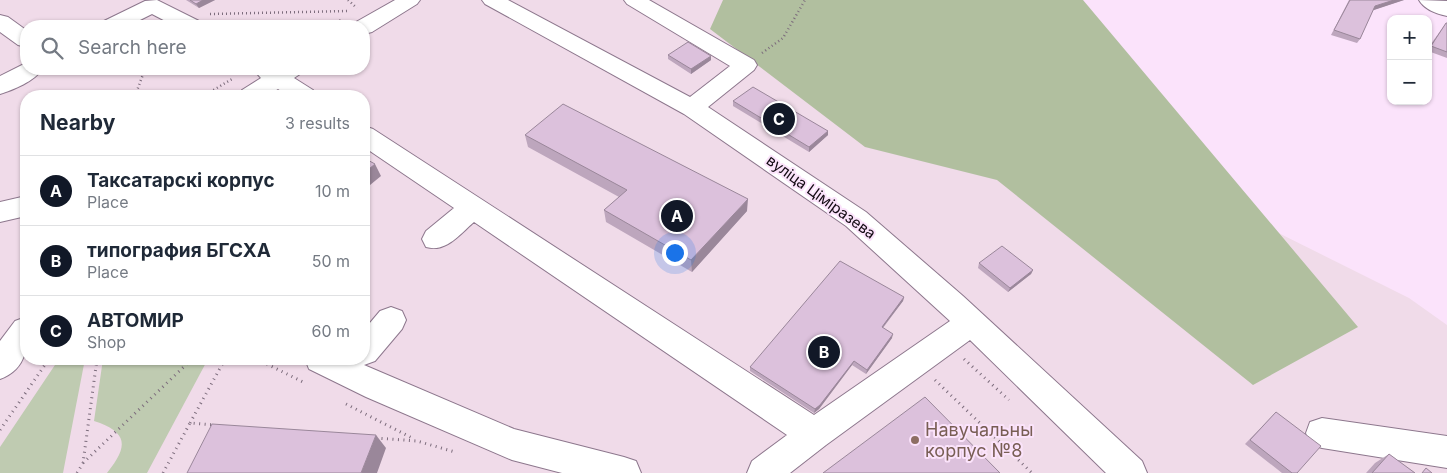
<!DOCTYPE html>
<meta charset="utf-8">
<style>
:root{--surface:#fff;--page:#f2f2f3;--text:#1f2937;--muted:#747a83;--line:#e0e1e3;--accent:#111827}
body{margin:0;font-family:Inter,sans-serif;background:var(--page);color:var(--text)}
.controls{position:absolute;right:15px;top:15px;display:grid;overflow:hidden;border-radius:10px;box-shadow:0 1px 4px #0004}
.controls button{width:45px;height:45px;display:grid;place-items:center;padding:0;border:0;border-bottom:1px solid var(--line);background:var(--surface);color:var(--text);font:25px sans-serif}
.you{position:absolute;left:674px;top:252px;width:18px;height:18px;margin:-12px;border:4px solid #fff;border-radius:50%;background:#1a73e8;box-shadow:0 0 0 8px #1a73e833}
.badge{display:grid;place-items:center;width:32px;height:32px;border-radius:50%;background:var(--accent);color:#fff;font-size:16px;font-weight:700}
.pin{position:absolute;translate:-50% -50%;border:2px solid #fff;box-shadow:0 1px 5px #0006}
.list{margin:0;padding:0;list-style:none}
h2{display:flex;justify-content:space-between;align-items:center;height:65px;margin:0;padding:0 20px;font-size:21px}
h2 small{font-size:16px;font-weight:400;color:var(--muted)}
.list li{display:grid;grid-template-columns:32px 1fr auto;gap:15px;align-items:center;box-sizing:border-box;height:70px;padding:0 20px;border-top:1px solid var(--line)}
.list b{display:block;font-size:19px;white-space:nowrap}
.list p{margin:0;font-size:16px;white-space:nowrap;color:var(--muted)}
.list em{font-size:16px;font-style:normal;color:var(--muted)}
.icon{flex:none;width:28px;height:28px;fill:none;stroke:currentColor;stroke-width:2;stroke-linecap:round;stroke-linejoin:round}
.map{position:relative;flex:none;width:1447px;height:473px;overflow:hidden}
.search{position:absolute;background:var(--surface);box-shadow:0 1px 4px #0004;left:20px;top:20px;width:350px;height:55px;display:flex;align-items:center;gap:12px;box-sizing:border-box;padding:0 18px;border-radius:20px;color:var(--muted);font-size:19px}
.panel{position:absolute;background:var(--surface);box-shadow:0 1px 4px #0004;left:20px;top:90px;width:350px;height:275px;border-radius:20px}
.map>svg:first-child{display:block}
.education{fill:#f0dbe9;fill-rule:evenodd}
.green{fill:#bfcbb1}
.forest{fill:#b1bf9f}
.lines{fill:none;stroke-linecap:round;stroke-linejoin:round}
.minor-casing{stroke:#8d778d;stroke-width:2}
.path-far1{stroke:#7c6c7c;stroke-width:2.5;stroke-dasharray:1 3;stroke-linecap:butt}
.path{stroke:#7c6c7c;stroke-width:3;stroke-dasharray:1 4.5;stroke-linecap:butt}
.minor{fill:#fff;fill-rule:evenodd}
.wall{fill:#bda6bd}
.shaded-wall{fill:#9a879a}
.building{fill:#dcc1dc;stroke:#9a879a}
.education-dot{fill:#8d6e63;stroke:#fbe3fb;stroke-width:2}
.labels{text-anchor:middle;stroke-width:4;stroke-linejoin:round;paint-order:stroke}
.street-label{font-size:15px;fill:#130b13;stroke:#fbe3fb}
.near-education-label{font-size:18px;fill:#785e54;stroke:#fbe3fb;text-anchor:start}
</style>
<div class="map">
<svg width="1447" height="473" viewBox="0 0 1447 473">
<rect width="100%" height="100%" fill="#fbe3fb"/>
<path class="education" d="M0,0H811L1409,298L1447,325V473H0ZM26,26H364V69H26ZM26,96H364V359H26Z"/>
<path class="green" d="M59,359H85L63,473H0V447Z
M103,359H208L147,473H107C129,446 128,432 94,421Z"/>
<path class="forest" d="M723,0H1083L1358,327L1253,385L997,180L865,147L710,29Z"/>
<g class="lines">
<g class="minor-casing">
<path id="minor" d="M157,0L199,21L202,26H175L152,14L128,26H101L104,21L145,1Z
M395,0H420L417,4L372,32L364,34V26H354L356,22Z
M482,0H508L690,97L730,66L627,4L624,0H649L754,60L757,65L754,70L708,107L866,212L963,296L1142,461L1147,473H1106L970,340L826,445L790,473H747L752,461L787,435L474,222C460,234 446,253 426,247L422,239L426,231L454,208L364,147V126L373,129L814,415L950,321L846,226L684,114L485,4Z
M1419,0L1447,1V16C1437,14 1424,9 1419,0Z
M0,15L8,17L26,30V47L18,45L0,32Z
M26,63V69H42C35,81 13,90 0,94V76Z
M253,69H303L300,74L294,78L313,90L317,96H289L278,89L266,96H238L242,90L261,78Z
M26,196V216L0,222V202Z
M391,307L402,311L406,320L402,329L375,361L364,365L514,429L624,457L636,461L641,473H562L512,460L366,397L309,369L305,359H364V330L380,311Z
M26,317C28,343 29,368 0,379V341L15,321Z
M1322,418L1447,436V468L1322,448L1310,444L1306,433L1310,422Z"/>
</g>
<path class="path-far1" d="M348,0L357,8
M210,14L348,11
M329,26L343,19
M762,53L783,38L805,0
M135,96L145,69
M203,96L234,78"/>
<path class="path" d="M257,359L303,382
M964,359L1009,400
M935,380L1032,473
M346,404L414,439
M190,423L225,359
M0,430L49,359
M376,438L417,441L455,452
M83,463L192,359
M77,473L83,463L97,359
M163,473L190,423L215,425"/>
<use href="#minor" class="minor"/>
</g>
<path class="wall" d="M186,0H215L199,8Z
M1349,0H1404L1373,10L1360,39L1357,43L1331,35Z
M1446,23H1447V58L1428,51V48Z
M668,55L711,56V60L691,74L668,59Z
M733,101L828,131V135L809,152L733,106Z
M525,135L747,211L692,272L606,222L604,210L619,197L528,147Z
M979,263L1033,270L1031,274L1008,292L978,268Z
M904,297L903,301L883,328L892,338L866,374L852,365L819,409L814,413L750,371V367Z
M1276,412L1297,473H1282L1245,444Z
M1389,454L1415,473H1366L1375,463Z"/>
<path class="shaded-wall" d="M203,0H215L199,8L196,4Z
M1394,0H1404L1371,11L1375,6Z
M711,56V60L691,74V69Z
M828,131V135L809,152V147Z
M375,164L381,176L364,190V173Z
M748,199L747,211L692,272L691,260Z
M1033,270L1031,274L1008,292L1010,288Z
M904,297L903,301L880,331L882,327Z
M893,334L892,338L866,374L867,370Z
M854,361L852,365L819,409L814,413L815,409Z
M376,435L386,448L377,473H361Z"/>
<path class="building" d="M190,0H203L196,4Z
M1350,0H1394L1375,6L1360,39L1334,30Z
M1446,23H1447V52L1431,46Z
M688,42L711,56L691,69L668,55Z
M753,87L828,131L809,147L733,101Z
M563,104L748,199L691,260L604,210L627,190L525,135Z
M364,158L375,164L364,173Z
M1002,246L1033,270L1010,288L979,263Z
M840,261L904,297L882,327L893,334L867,370L854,361L820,405L815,409L750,367Z
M925,397L1000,473H823Z
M1276,412L1321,446L1297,473H1292L1250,440Z
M212,424L376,435L361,473H187Z
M1389,454L1415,473H1372Z
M1426,468L1432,473H1422Z"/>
<circle class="education-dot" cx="915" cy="440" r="5"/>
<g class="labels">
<g class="street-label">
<text transform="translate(821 197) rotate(36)" y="5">вуліца Ціміразева</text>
</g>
<g class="near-education-label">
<text x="925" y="436">Навучальны<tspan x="925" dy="21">корпус №8</tspan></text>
</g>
</g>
</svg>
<div class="controls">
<button>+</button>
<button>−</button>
</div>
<div class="you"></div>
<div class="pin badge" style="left:677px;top:216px">A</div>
<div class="pin badge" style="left:824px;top:352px">B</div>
<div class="pin badge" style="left:779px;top:119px">C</div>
<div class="search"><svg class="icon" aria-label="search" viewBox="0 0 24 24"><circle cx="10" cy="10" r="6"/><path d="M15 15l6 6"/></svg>Search here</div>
<section class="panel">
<h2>Nearby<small>3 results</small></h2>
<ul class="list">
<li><span class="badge">A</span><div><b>Таксатарскі корпус</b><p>Place</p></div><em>10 m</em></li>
<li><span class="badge">B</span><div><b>типография БГСХА</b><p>Place</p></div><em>50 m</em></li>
<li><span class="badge">C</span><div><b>АВТОМИР</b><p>Shop</p></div><em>60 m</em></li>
</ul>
</section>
</div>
